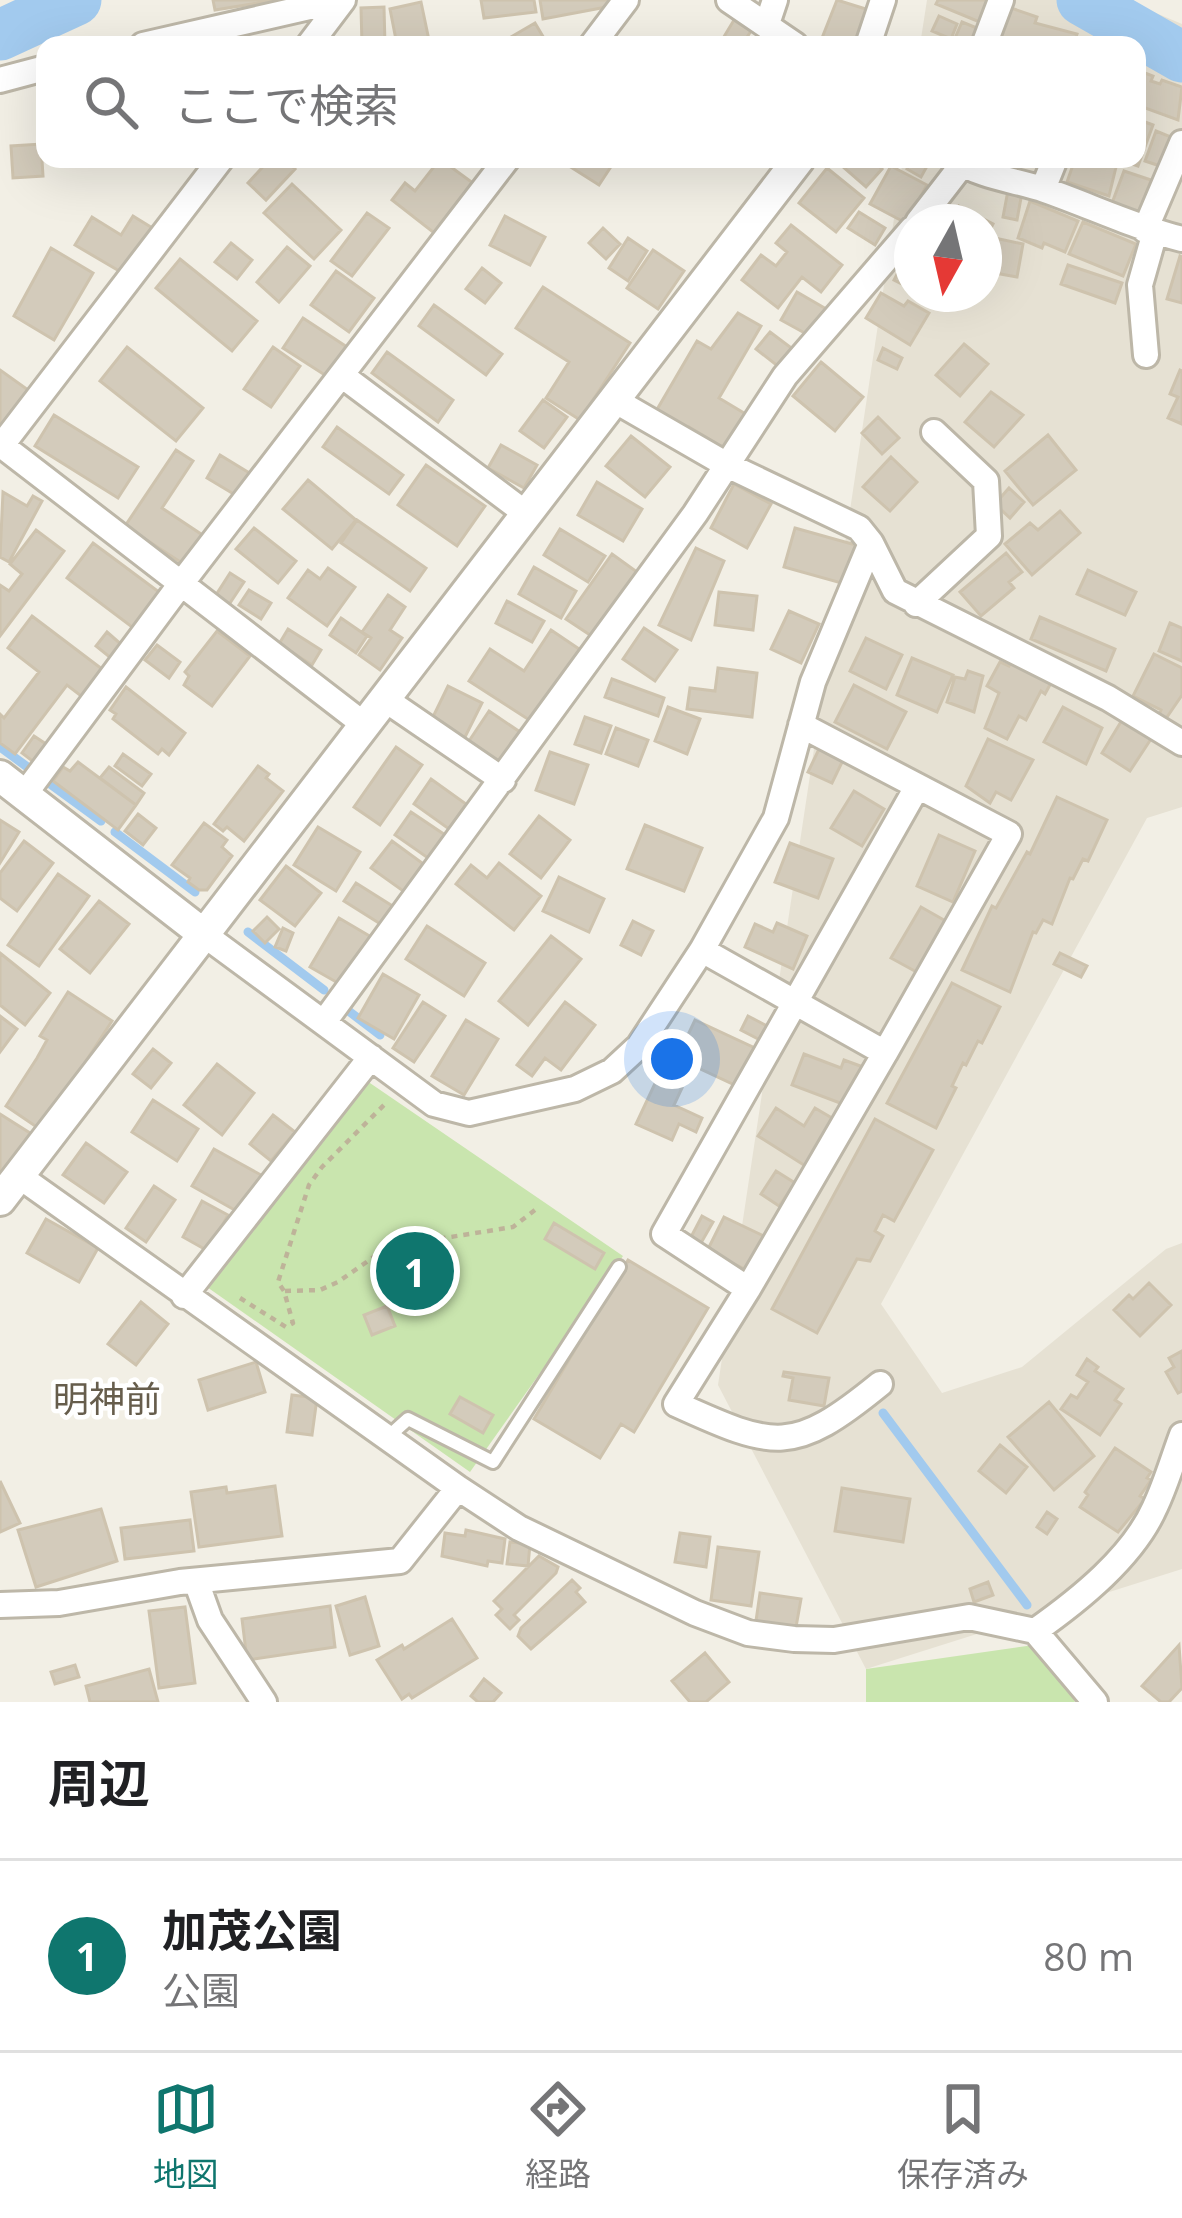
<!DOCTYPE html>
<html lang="ja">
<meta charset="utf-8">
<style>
:root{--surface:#fff;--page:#f6f6f6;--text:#202124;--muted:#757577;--line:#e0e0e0;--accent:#0f766e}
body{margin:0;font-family:"Open Sans","Noto Sans JP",sans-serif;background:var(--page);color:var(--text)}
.compass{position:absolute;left:894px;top:204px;width:108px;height:108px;border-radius:50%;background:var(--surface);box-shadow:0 12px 48px #0002;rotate:188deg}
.you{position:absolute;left:672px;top:1059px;width:42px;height:42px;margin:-30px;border:9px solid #fff;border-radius:50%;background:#1a73e8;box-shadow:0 0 0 18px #1a73e833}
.badge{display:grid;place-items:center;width:78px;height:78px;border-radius:50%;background:var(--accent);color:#fff;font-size:39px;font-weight:700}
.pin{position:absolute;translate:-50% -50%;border:6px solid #fff;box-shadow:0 3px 12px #0006}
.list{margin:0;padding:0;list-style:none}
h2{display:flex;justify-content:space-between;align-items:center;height:156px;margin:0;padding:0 48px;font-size:51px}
h2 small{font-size:39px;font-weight:400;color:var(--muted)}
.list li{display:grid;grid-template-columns:78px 1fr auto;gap:36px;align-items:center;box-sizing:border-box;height:192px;padding:0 48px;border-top:3px solid var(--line)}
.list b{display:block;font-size:45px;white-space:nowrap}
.list p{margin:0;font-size:39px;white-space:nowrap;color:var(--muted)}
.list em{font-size:39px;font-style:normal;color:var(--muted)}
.icon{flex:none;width:66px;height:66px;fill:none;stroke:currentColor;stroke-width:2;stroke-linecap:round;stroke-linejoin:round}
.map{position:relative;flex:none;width:1182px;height:1702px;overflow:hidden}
.search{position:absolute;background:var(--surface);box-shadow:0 12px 48px #0002;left:36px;right:36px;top:36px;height:132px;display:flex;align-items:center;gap:30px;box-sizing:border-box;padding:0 42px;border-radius:24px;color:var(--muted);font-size:45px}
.sheet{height:348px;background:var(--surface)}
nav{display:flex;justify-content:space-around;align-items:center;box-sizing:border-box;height:168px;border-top:3px solid var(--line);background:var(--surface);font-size:33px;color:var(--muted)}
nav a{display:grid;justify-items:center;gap:6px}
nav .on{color:var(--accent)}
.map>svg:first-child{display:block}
.residential{fill:#e6e1d3;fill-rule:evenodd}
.green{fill:#c9e5ae}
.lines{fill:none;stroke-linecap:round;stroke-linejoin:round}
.stream{stroke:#a2caee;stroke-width:9}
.river{stroke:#a2caee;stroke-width:51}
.building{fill:#d3cbbb;stroke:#cec3ae;stroke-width:3}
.service-casing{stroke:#bdb7a8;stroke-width:18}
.minor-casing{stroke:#bdb7a8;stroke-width:30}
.tertiary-casing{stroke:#bdb7a8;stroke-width:36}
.path{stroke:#beb399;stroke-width:4.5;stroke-dasharray:6 6;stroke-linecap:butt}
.service{stroke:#fff;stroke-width:12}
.minor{stroke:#fff;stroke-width:24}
.tertiary{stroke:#fff;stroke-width:30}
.labels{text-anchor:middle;stroke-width:9;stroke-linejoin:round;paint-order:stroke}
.neighbourhood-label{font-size:36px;fill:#665d4c;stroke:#fff}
</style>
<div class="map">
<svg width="1182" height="1702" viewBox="0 0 1182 1702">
<rect width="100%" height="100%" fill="#f2efe5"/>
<path class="residential" d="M927,0H1125L1182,24V807L1147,818L881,1304L942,1393L1022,1367L1166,1249L1182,1243V1569L866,1669L718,1385L903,159H1137V45H920ZM912,222H984V294H912Z"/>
<path class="green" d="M367,1081L623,1256L470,1472L207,1287Z
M1048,1643L1075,1702H866V1669Z"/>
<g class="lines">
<path class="stream" d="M0,747L26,766
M49,783L101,821
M115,832L195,892
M248,932L324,990
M346,1009L380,1035
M883,1413L1027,1605"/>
<path class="river" d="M1082,0L1182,57
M0,35L76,0"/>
</g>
<path class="building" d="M213,0H277L215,10Z
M481,0H534L536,12L484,18Z
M540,0H616L617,5L543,19Z
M837,0L869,10L856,45L820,43Z
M938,0H991L982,23L936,4Z
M421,2L430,45H397L390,9Z
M384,7L385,45H362L361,8Z
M1011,8L1037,17L1035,23L1077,34L1076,37L1087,41L1085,45H998Z
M939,16L957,24L951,39L932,31Z
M734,20L751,31L742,45H719Z
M962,22L982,30L976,45H952Z
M535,23L548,45H497Z
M1137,70L1153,76L1151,81L1160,84L1162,80L1182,87L1178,120L1140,106L1137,111Z
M1137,119L1153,125L1138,166L1118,159H1137Z
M1156,131L1171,137L1160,166L1145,161Z
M41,144L43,176L13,178L11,146Z
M270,159H284L295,169L266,200L248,183Z
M440,159L477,186L438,236L392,200L405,183L415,191Z
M558,159H616L599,185Z
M834,159H871L882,169L866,187Z
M912,159H931L921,177L907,169Z
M1075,159H1092L1116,167L1109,196L1067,182Z
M891,166L927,185L906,223L870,204Z
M827,168L864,198L836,232L799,203Z
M1124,171L1151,180L1139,213L1112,203Z
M292,184L341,230L314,259L264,213Z
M1009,185L1023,187L1017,220L1003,217Z
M1030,201L1078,221L1065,252L1044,243L1042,248L1018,238Z
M959,206L993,224L984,242V222H951Z
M859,212L885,228L875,245L848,228Z
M367,213L389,228L352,276L331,261Z
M133,216L154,229L126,275L75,245L92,217L121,235Z
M505,216L545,237L530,265L490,245Z
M1083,222L1136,244L1123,276L1069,254Z
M791,225L842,265L821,292L802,277L778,308L742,280L761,255L776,266L787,252L776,243Z
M603,228L620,244L606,259L589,243Z
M990,237L1023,244L1017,277L984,271Z
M628,238L647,251L628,281L609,268Z
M231,243L252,260L237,279L215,262Z
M287,247L310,266L279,302L257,282Z
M51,248L93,273L54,340L14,316Z
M653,250L684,271L658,309L627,288Z
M908,253L912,255V289L894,280Z
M1180,256L1182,257V303L1167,299Z
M180,259L257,321L232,351L156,288Z
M1068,265L1122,283L1115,303L1061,284Z
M482,268L501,283L485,303L466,289Z
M336,271L374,298L349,332L311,305Z
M543,287L630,343L580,420L546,398L569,362L516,328Z
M797,292L828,310L812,337L781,320Z
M881,293L904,306L908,301L929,313L910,345L866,318Z
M434,305L502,354L486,375L419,326Z
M738,313L761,326L719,398L749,416L729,451L689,427L683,437L652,418L697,341L711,349Z
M303,318L350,349L331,379L283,348Z
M770,332L798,353L784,371L756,349Z
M964,344L988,364L960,396L936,375Z
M127,347L203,408L176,441L100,381Z
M273,347L300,366L271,407L244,389Z
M883,348L902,358L897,369L878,360Z
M387,352L453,400L438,422L372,373Z
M821,362L863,397L835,431L793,396Z
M0,370L31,392L5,429L0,426Z
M1180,370L1182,371V424L1168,418L1178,397L1170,394Z
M991,392L1023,415L994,447L965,422Z
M543,400L567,417L544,448L520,431Z
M54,415L138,467L118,498L35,446Z
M878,417L899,438L882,454L862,433Z
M337,427L403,475L389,494L323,447Z
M1048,435L1076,470L1033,505L1005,471Z
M631,436L670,467L645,497L606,466Z
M501,445L537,465L524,488L488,468Z
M176,450L193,461L162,508L204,536L185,565L125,526Z
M220,455L256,477L242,499L207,478Z
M891,457L917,482L890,511L863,487Z
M426,465L485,506L457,546L398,505Z
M308,480L356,520L332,549L283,509Z
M597,482L642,509L623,541L578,515Z
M734,484L771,504L747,548L711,528Z
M1009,488L1024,502L1010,518L995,504Z
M3,492L27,506L33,496L42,501L9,562L0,557Z
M1060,511L1080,533L1032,575L1005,544L1030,523L1038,530Z
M357,520L426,568L410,591L341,543Z
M254,528L296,561L278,583L236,549Z
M795,528L863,547L852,586L784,567Z
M560,529L605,556L588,582L544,555Z
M36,530L64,551L0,636V585L9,591L22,574L10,564Z
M93,543L163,595L136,630L67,578Z
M696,548L724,561L691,640L659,625Z
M1006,553L1022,572L1009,582L1014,588L981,616L960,592Z
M612,554L644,577L599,641L566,619Z
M534,567L576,591L561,618L519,594Z
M328,568L355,587L327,626L288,598L308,570L320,579Z
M1088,570L1136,592L1125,615L1077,594Z
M230,573L244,582L228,606L214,598Z
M249,590L271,603L261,619L239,605Z
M719,592L757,596L753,630L715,625Z
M388,595L405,607L390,630L402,638L380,670L359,655L371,638L362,632Z
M507,601L544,621L532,642L496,623Z
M789,611L819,624L801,663L771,649Z
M32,616L106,672L85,699L67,685L15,754L0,743V714L4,718L39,672L8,648Z
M1040,617L1115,649L1106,671L1031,639Z
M341,618L367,636L356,653L330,635Z
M1170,623L1182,628V661L1159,651Z
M644,628L677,650L655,681L623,659Z
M288,629L321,650L312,665L279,644Z
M551,630L582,651L534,723L469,681L490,649L524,671Z
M217,631L250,656L212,706L184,685L189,676L185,672Z
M107,632L123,646L112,659L96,646Z
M866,638L902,655L886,689L850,671Z
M157,645L180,662L169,678L145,660Z
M1154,654L1182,668V695L1165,720L1158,717L1161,710L1133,696Z
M912,658L953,675L937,712L897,695Z
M1012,660L1052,681L1045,694L1041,691L1026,720L1019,716L1007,739L985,728L999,693L987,686L1000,662L1009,666Z
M718,668L757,673L752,717L687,709L690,688L715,691Z
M968,671L983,676L974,712L947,702L955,677L965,679Z
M612,679L664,698L658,716L605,697Z
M854,685L906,712L887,749L835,722Z
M448,686L482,703L463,741L429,725Z
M126,687L185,733L169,755L162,749L158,754L113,719L116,714L110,710Z
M668,707L700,719L687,754L655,741Z
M1063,707L1102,728L1086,764L1044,742Z
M489,711L520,732L500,762L469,741Z
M585,717L611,726L601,753L575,744Z
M1122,720L1151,739L1130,771L1102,753Z
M616,728L648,740L638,766L606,754Z
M34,736L52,748L39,766L22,753Z
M988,739L1033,760L1011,800L996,792L990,803L966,786Z
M821,745L845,756L832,783L808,772Z
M396,747L422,765L380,825L354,807Z
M550,752L588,765L574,804L536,790Z
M123,754L151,774L142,786L115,766Z
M78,762L136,805L118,830L53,781L63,767L70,771Z
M258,766L269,774L266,778L283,791L244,841L227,827L223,831L214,824Z
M109,767L144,793L136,805L100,778Z
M431,779L466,804L449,829L414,804Z
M854,791L884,809L862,846L831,828Z
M1057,797L1107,820L1088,861L1083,859L1073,879L1070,878L1052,924L1043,920L1036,933L1033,932L1010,992L962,970L992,906L996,908L1027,852L1030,854Z
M411,812L454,841L438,865L395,835Z
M138,814L156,828L143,845L125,831Z
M539,816L570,840L541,878L510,854Z
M0,820L19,832L0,863Z
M204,823L227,840L222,847L232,856L207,890H199L188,882L190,878L172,865Z
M645,825L702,848L684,891L627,869Z
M318,827L360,852L336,891L294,865Z
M939,835L975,851L953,902L917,886Z
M24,841L53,863L17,911L0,898V873Z
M392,841L433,871L413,898L371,868Z
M790,843L833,859L818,898L775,882Z
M499,863L541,896L514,930L456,884L471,865L487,878Z
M286,866L321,893L295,926L260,900Z
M58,874L89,896L39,966L8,945Z
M559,877L604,899L589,932L543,911Z
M356,883L402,912L390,930L344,901Z
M99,901L129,924L90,973L60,949Z
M921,907L951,924L922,975L891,958Z
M267,917L279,929L265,943L253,931Z
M339,918L373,938L345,987L310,967Z
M633,921L653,931L641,955L621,945Z
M777,923L807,936L793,969L745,947L755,924L773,932Z
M427,926L485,963L464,996L406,959Z
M283,928L293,933L286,951L275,947Z
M551,936L581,959L528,1025L499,1001Z
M0,953L50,993L25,1025L0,1005Z
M1060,953L1087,966L1081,977L1054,964Z
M383,974L419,995L394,1039L358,1018Z
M952,983L1000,1007L982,1043L978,1041L966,1065L963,1063L952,1086L956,1088L936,1128L887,1103Z
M68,992L112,1021L41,1130L6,1106L37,1058L47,1040L40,1036Z
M423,1002L445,1016L414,1062L393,1048Z
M565,1002L595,1025L561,1070L545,1058L532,1076L517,1065Z
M0,1016L17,1029L0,1052Z
M748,1016L769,1027L762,1041L741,1030Z
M466,1020L498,1039L464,1095L432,1076Z
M695,1020L757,1049L739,1087L677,1058Z
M153,1049L171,1063L151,1088L133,1074Z
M804,1054L841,1068L844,1060L863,1067L848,1106L792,1085Z
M217,1064L254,1093L222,1135L184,1105Z
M658,1077L682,1088L674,1105L702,1118L696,1132L679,1124L672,1140L636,1124Z
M153,1100L198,1129L177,1161L132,1132Z
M776,1108L804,1126L815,1108L837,1121L807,1167L758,1136Z
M0,1114L30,1133L0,1179Z
M273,1115L295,1132L271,1161L250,1144Z
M875,1119L933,1150L894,1221L883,1215L875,1231L883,1236L870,1261L857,1259L817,1333L772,1309Z
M86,1143L127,1172L104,1203L63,1175Z
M214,1149L261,1175L240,1213L192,1186Z
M776,1171L795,1183L779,1206L761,1194Z
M154,1186L175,1200L146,1242L126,1228Z
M202,1201L228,1215L208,1251L183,1237Z
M702,1216L713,1222L701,1243L691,1237Z
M724,1217L766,1237L749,1271L707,1251Z
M46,1219L98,1248L79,1282L27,1253Z
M554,1223L604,1253L595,1269L545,1239Z
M628,1260L708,1308L634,1432L621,1424L600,1458L534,1419Z
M1149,1283L1171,1305L1140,1336L1114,1310L1129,1295L1133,1299Z
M141,1302L168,1324L136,1365L108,1344Z
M387,1306L395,1326L372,1335L364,1315Z
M1182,1351V1391L1178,1393L1166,1372L1174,1367L1169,1358Z
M1087,1359L1098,1367L1095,1371L1123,1389L1115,1400L1121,1404L1100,1435L1061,1409L1071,1395L1077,1398L1088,1382L1077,1375Z
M256,1362L265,1392L208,1410L199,1380Z
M784,1372L829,1378L824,1406L789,1400L793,1378L783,1376Z
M292,1395L317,1398L312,1435L287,1432Z
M460,1397L493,1415L483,1433L450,1414Z
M1049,1402L1094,1456L1054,1490L1008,1437Z
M1000,1445L1027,1467L1006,1493L979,1471Z
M1115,1448L1151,1472L1147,1478L1151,1480L1140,1496L1145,1499L1118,1532L1080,1507L1088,1495L1085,1492Z
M0,1481L20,1523L0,1532Z
M275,1486L282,1536L199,1547L191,1492L226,1487L227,1493Z
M842,1488L910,1499L903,1542L835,1531Z
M101,1509L117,1561L36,1587L18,1530Z
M1047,1512L1057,1519L1047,1534L1037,1527Z
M190,1520L194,1551L125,1559L121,1528Z
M466,1530L505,1539L502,1563L488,1561L487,1566L442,1556L445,1533L465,1536Z
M680,1533L710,1537L706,1567L675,1562Z
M510,1542L530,1544L528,1566L507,1564Z
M718,1547L759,1552L751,1606L711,1600Z
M539,1556L558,1567L556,1573L514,1615L519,1620L510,1629L496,1615L502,1609L494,1601Z
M572,1580L580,1588L576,1592L585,1602L531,1649L518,1636L521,1628Z
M988,1582L993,1595L974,1602L970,1589Z
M760,1593L801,1599L796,1627L756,1621Z
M365,1597L379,1646L350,1655L336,1606Z
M330,1606L335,1647L247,1660L242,1619Z
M185,1607L195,1683L159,1688L149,1611Z
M452,1619L477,1658L412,1698L409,1694L402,1699L377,1660L402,1645L404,1649Z
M1179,1645L1182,1688L1169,1702H1161L1142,1686Z
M705,1653L729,1682L706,1702H690L672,1681Z
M75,1665L79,1677L55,1684L51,1672Z
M149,1669L158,1702H90L86,1686Z
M484,1679L501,1693L493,1702H478L471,1696Z"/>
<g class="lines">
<g class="service-casing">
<path id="service" d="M388,1437L408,1419L493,1462L619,1267"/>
</g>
<g class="minor-casing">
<path id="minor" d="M729,0L795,45
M767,24L775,0
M143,45L340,0
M309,45L343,0
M592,45L626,0
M868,45L883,0
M984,45L1001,0
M0,80L45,68
M954,159C981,177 1015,180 1045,190C1091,206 1134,227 1182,239
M1043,189L1055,159
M918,222L962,165
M1145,230L1182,143
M1146,355L1140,285L1155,232
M344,377L528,515
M616,401L727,465L859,528L871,543
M0,444L366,726
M2,445L221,159
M916,604L989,536L986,481L934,432
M386,700L503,780
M801,725L1009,834L885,1053
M24,795L180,585L507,159
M206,936L434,1104L469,1113L575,1089L612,1071L639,1046L702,950L776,818L813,682L871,543L895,591L1108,698L1182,743
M702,950L885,1053L748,1289L676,1404C775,1449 793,1455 880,1384
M324,1022L695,514L785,376L912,229
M19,1176L458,1488L519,1528L695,1613L748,1633L794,1639L834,1640L969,1617L1035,1631C1079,1600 1133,1557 1155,1507C1166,1484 1173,1459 1182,1435
M748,1289L664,1234L917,787
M184,1296L371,1057
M196,1581L210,1620L264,1702
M0,1605L59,1603L180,1582L400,1561L458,1488
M1035,1631L1095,1702"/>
</g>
<g class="tertiary-casing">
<path id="tertiary" d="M0,776L206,936
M0,1200L799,159"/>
</g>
<path class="path" d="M285,1291L320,1290L338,1282L388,1247L513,1227L535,1210
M240,1298L286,1327L293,1323L284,1291L278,1282L309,1185L322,1167L388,1101"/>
<use href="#service" class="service"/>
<use href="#minor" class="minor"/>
<use href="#tertiary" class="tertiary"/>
</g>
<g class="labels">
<g class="neighbourhood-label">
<text x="107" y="1412">明神前</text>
</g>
</g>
</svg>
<svg class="compass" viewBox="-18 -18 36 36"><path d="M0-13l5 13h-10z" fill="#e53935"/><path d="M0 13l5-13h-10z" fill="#757577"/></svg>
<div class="you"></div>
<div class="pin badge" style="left:415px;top:1271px">1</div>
<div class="search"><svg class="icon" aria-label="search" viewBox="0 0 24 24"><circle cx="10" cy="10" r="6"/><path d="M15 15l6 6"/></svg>ここで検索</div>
</div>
<section class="sheet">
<h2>周辺<small></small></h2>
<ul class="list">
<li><span class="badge">1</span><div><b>加茂公園</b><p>公園</p></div><em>80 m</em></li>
</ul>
</section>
<nav>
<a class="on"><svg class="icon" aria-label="map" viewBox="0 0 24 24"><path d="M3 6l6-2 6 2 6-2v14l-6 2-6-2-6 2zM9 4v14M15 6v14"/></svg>地図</a>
<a><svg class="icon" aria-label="directions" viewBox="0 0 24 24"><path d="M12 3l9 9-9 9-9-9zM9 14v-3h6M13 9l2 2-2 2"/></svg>経路</a>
<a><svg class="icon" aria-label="saved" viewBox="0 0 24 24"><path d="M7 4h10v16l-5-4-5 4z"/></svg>保存済み</a>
</nav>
